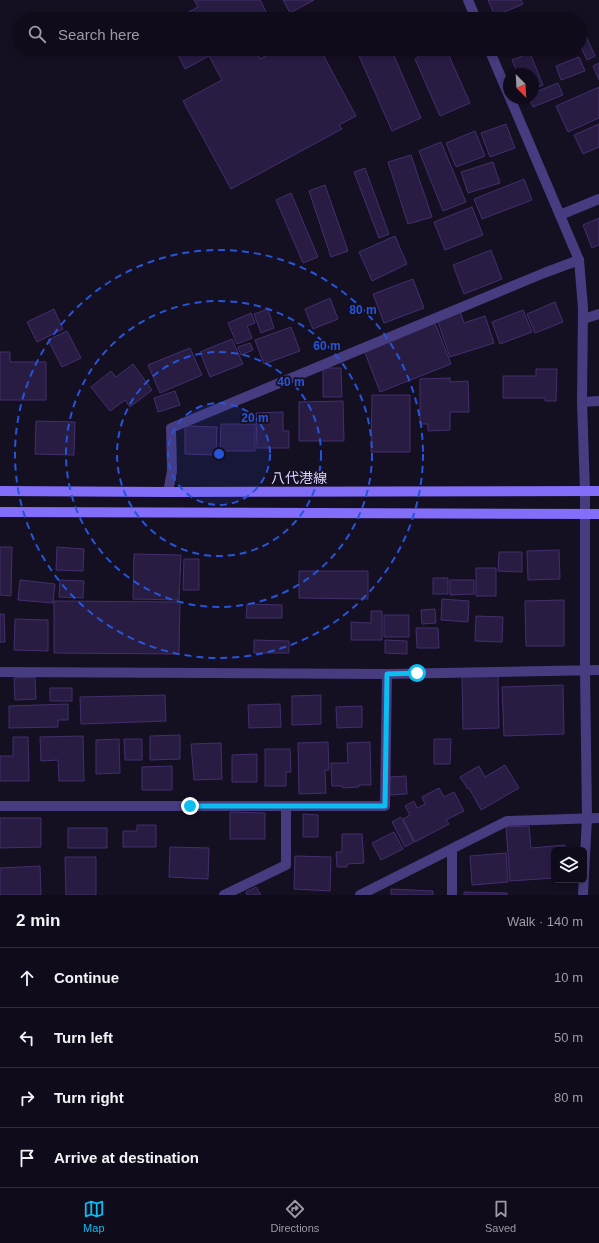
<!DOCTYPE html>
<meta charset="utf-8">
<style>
:root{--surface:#100b1a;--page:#191423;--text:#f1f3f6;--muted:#9c9ba2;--line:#302b39;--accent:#0bbdf1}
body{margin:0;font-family:Helvetica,"Noto Sans JP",sans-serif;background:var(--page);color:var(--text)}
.controls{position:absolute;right:12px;bottom:12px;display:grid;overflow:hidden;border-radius:6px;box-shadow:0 2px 6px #0003}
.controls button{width:36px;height:36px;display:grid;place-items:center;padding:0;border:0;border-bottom:1px solid var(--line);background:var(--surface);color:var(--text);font:20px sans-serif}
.compass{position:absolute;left:503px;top:68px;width:36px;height:36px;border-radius:50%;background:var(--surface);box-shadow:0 2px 6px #0003;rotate:156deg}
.stop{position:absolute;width:12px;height:12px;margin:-9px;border:3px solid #0bbdf1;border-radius:50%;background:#fff}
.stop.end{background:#0bbdf1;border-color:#fff;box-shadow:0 1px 4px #0008}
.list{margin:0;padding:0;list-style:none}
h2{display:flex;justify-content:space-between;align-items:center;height:52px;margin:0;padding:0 16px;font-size:17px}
h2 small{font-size:13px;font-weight:400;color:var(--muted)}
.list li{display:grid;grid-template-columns:26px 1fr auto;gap:12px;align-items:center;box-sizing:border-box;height:60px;padding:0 16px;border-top:1px solid var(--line)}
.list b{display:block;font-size:15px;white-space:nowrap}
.list em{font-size:13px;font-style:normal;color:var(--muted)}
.icon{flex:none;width:22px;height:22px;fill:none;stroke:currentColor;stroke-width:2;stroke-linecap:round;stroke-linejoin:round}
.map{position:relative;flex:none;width:599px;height:895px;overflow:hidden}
.search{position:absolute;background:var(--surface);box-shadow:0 2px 6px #0003;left:12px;right:12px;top:12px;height:44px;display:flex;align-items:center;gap:10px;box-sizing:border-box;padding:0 14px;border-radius:22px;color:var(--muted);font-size:15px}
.sheet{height:292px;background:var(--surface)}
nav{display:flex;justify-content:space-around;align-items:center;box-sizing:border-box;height:56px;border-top:1px solid var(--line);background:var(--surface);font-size:11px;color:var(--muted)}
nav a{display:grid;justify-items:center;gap:2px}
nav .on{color:var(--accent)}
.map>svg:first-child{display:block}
.building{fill:#281c43;stroke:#432f6d}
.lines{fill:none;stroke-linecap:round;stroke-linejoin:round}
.minor{stroke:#473c7f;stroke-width:10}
.tertiary{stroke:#473c7f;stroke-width:10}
.secondary{stroke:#836ef9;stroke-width:10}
.route{stroke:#0bbdf1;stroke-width:5}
.ring{fill:none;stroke:#2755da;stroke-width:2;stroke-dasharray:7 5}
.labels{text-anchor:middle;stroke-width:3.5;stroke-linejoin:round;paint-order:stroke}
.street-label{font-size:14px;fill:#ddd2fd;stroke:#150f22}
.centre{fill:#2755da;stroke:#150f22;stroke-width:2}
.ring-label{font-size:12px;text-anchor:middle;font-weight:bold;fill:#2755da;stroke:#150f22;stroke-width:3.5;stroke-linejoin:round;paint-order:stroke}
</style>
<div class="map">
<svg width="599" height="895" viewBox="0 0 599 895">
<rect width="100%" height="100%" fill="#150f22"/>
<path class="building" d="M194,0H260L270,19H175L198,7Z
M283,0H314L290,13Z
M488,0H521L523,4L495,16Z
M586,36L595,56L587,60L580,45V38Z
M175,49H255L260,59L279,49H320L356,116L339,125L342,129L231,189L183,101L222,80L209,56L185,69Z
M356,49H391L421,118L392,131Z
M414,49H446L470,103L440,116L415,59L418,57Z
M530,53L543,85L533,89V74H518L512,60Z
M579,57L585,71L561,80L556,66Z
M599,63V80L593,66Z
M558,83L563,95L533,107L529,98H533V93Z
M599,87V118L568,132L556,106Z
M506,124L515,148L490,157L481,133Z
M599,124V147L583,154L574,135Z
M475,131L485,156L456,167L446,143Z
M441,142L466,202L443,211L419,151Z
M411,155L432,217L408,224L388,162Z
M493,162L500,183L468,193L461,172Z
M365,168L389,234L379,238L354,172Z
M524,179L532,200L482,219L474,199Z
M325,185L348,251L331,257L309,191Z
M291,193L318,257L303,263L276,200Z
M472,207L483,235L445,250L434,222Z
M599,218V245L592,248L583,225Z
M395,236L407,264L372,281L359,252Z
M491,250L502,279L464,294L453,265Z
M413,279L424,308L384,323L373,294Z
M330,298L338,319L313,329L305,309Z
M555,302L563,322L535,333L527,314Z
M54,309L63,329L37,342L27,322Z
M268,309L274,328L261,333L254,314Z
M523,310L532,332L500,344L492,322Z
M460,311L464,323L485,316L494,343L450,357L437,319Z
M251,313L255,323L247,326L252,338L237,344L228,323Z
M435,323L451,364L380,392L364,350Z
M291,327L300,351L264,364L255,340Z
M67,331L81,358L62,367L48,340Z
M232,339L243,364L210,377L200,352Z
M250,343L253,350L241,355L238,347Z
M190,348L202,375L160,393L148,365Z
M0,352H10V362H46V400H0Z
M133,364L152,390L130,407L125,400L110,411L91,387L111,371L116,377Z
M323,368H341L342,397H323Z
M536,369H557L556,401H545V398H503V376H536Z
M450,378V382L468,381L469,412H450V430L428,431V424H420V379Z
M175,391L180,405L158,412L154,398Z
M372,395H410V452H371Z
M343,401L344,441H299V402Z
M283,412V431H289V448H257L256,413Z
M36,421L75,422L74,455L35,454Z
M221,424H255V451H220Z
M185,426L217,427L216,455L185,454Z
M0,547H12L11,596L0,595Z
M57,547L84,549L83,571L56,570Z
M559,550L560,579L528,580L527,551Z
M499,552H522V572L498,571Z
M134,554L181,555L179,600L133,599Z
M184,559H199V590H183Z
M476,568H496V596H476Z
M299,571H368V599L299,598Z
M433,578H448V594H433Z
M20,580L55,584L53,603L18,600Z
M60,580L84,581L83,598L59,597Z
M450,580H474V594L450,595Z
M442,599L469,601L468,622L441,620Z
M564,600V646H526L525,601Z
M54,601L180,602L179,654L54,653Z
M247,604L282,605V618H246Z
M435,609L436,623L422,624L421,610Z
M371,611H382V640H351V622L371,623Z
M0,614H4L5,642H0Z
M384,615H409V637H384Z
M476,616L503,617L502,642L475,641Z
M15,619L48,620V651L14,650Z
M416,628H438L439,648H417Z
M254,640L289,641V653H254Z
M385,640L407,641V654L385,653Z
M498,676L499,728L463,729L462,677Z
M35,677L36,699L15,700L14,678Z
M563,685L564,734L504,736L502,687Z
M50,688H72V701H50Z
M165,695L166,721L81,724L80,697Z
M321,695V724L292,725V696Z
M68,704V720H58V727L9,728V706Z
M280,704L281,727L249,728L248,705Z
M362,706V727L337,728L336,707Z
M180,735V759L150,760V736Z
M83,736L84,781H59L58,760L41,761L40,737Z
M13,737H28L29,781H0V756H13Z
M119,739L120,773L96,774V740Z
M124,739H142V760H125Z
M434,739H451L450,764H434Z
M328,742L329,770H325L326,793L299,794L298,743Z
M370,742L371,785H359V787L343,788L342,786H332L331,763H348L347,743Z
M221,743L222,779L194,780L191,744Z
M265,749H290L291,772H286V786H265Z
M257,754V782H232V755Z
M505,765L519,788L481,810L469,788L468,789L460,777L479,766L485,777Z
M172,766V790H142V767Z
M406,776L407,794L390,795L389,777Z
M439,788L444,797L454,792L464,811L446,820L449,824L415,842L403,819L410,815L405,806L414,801L417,808L425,804L422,797Z
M230,812L265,813V839H230Z
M303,814L318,815V837H303Z
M401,817L414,842L405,847L392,822Z
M0,818H41V847L0,848Z
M137,825H156V847H123V831H137Z
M529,826L531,848L565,845V850H554V878L510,881L506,827Z
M68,828H107V848H68Z
M394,832L403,849L381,860L372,843Z
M342,834H362L364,863L347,864V867H337L336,852H342Z
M170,847L209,848L208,879L169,877Z
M506,853L508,882L472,885L470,856Z
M295,856L331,857L330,891L294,889Z
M65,857H96V895H66Z
M40,866L41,895H0V868Z
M256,887L261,895H247L246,892Z
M391,889L433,891V895H391Z
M464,892L507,893V895H464Z"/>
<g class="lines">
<path class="minor" d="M560,215L599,199
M583,319L599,314
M582,402L599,401
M168,492L172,471L171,428L544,273L579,260
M0,806H385L387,674
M452,849V895
M224,895L286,865V806
M360,895L507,821L599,818"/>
<path class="tertiary" d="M468,0L476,19
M489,49L509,96
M510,98L579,260L583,308L582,402L585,491V670L587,818L583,895
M0,672L387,674L599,670"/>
<path class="secondary" d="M0,491L168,492L599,491
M0,512L599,514"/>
</g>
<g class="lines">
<path class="route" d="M190,806H385L387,674L417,673"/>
</g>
<circle cx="219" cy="454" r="51" fill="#2755da" fill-opacity=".12"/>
<g class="ring">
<circle cx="219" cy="454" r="51"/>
<circle cx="219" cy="454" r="102"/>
<circle cx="219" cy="454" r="153"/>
<circle cx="219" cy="454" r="204"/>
</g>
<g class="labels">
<g class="street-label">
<text x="299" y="483">八代港線</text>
</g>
</g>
<circle cx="219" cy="454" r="6" class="centre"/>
<g class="ring-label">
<text x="363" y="314">80 m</text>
<text x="327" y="350">60 m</text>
<text x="291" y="386">40 m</text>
<text x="255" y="422">20 m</text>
</g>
</svg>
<div class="controls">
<button><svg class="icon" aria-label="layers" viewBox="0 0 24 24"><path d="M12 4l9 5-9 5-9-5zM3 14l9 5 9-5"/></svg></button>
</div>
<svg class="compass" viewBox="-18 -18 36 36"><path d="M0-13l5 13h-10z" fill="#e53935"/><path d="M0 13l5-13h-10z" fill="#9c9ba2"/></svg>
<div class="stop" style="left:417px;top:673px"></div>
<div class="stop end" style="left:190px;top:806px"></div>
<div class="search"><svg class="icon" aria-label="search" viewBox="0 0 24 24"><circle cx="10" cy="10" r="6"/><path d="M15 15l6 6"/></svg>Search here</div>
</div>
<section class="sheet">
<h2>2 min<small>Walk · 140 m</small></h2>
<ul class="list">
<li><svg class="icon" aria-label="ahead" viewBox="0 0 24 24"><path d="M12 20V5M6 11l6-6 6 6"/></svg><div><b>Continue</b></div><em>10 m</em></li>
<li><svg class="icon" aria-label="left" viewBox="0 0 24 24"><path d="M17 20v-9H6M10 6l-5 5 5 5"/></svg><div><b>Turn left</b></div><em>50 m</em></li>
<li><svg class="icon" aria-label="right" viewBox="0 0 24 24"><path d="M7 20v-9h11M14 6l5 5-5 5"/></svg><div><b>Turn right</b></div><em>80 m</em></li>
<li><svg class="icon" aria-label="arrive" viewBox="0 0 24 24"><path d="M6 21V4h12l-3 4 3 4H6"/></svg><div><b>Arrive at destination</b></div></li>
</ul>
</section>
<nav>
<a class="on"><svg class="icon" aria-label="map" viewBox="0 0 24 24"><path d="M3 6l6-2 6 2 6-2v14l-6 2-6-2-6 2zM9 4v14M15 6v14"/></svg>Map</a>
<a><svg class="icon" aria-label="directions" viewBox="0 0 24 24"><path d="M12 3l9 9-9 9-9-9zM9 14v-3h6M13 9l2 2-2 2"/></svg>Directions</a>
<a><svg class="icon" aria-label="saved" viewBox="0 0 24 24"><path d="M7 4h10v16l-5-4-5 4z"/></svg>Saved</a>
</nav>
